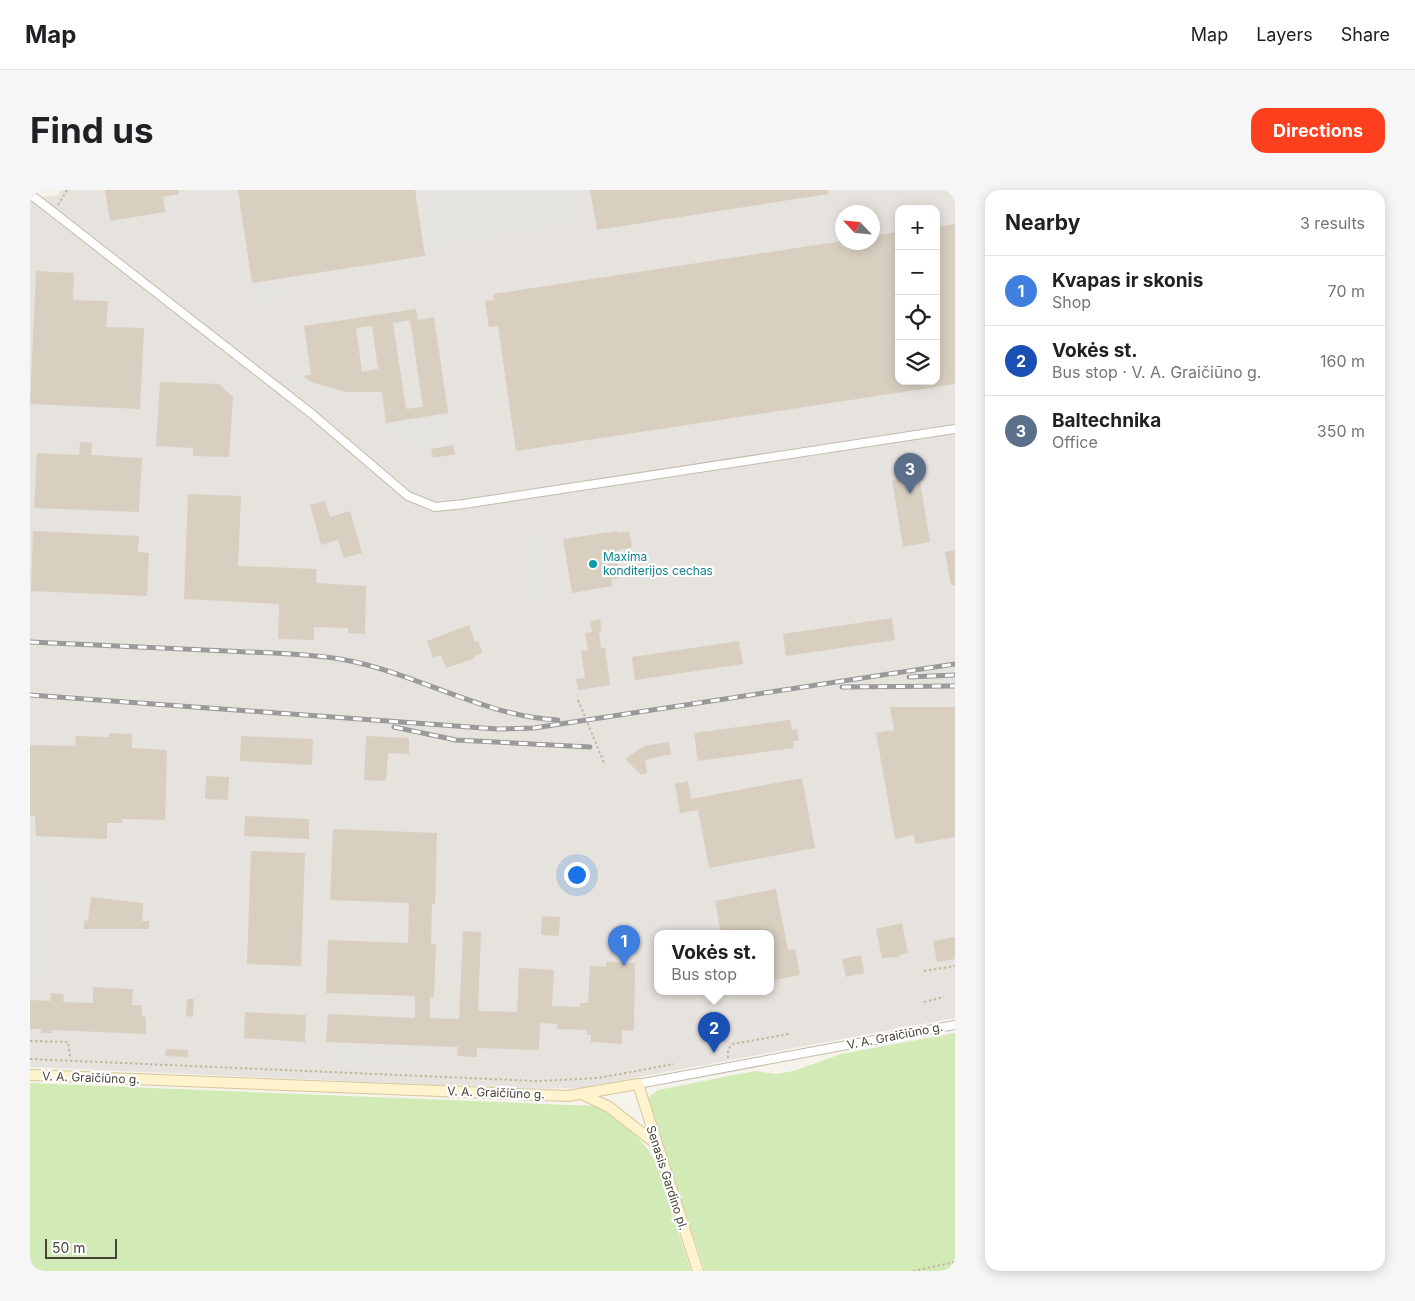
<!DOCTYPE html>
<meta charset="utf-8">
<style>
:root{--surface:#fff;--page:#f6f6f6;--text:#202124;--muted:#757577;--line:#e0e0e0;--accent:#fc3f1d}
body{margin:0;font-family:Inter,sans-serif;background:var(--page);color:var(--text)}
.controls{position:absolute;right:15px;top:15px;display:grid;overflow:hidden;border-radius:10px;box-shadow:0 2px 12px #0003}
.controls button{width:45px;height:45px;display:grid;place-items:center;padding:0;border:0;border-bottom:1px solid var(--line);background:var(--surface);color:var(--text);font:25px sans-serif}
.compass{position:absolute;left:805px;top:15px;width:45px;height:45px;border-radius:50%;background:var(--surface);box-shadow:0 2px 12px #0003;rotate:296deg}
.scale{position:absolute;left:15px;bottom:12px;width:72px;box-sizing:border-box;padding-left:5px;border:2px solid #4b4439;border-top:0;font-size:14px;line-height:18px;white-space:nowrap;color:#4b4439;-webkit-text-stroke:4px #fff;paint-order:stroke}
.you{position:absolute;left:546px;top:684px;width:18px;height:18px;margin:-12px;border:4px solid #fff;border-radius:50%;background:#1a73e8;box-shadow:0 0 0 8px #1a73e833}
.badge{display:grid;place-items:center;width:32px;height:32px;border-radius:50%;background:var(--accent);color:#fff;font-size:16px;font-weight:700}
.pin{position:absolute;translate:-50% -41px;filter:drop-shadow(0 1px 2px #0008)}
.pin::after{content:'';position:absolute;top:26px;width:18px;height:15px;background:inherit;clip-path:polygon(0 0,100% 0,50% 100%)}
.popup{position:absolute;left:624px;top:740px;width:120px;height:65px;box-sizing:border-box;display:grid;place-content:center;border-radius:10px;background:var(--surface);filter:drop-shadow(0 1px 4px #0005);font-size:16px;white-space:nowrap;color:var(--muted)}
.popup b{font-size:19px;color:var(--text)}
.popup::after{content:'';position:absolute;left:50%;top:100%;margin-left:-10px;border:10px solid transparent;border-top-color:var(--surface)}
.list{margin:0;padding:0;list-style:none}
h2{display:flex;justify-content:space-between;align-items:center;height:65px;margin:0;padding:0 20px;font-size:21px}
h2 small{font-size:16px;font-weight:400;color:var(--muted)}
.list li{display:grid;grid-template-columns:32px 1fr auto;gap:15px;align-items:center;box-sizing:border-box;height:70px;padding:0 20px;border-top:1px solid var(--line)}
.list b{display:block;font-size:19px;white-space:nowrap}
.list p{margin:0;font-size:16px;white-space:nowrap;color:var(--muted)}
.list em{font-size:16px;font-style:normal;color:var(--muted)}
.icon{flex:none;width:28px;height:28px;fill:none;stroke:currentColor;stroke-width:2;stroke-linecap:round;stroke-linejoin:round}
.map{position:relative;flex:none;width:925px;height:1081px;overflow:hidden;border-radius:15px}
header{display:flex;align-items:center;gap:30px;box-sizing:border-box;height:70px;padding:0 25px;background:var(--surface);border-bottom:1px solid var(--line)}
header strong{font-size:24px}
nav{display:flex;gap:28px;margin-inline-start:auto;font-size:18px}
.intro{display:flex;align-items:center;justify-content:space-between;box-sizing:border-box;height:120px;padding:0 30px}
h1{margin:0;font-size:35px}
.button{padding:12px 22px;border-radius:15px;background:var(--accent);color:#fff;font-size:18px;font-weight:700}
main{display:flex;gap:30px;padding:0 30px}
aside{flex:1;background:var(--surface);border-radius:15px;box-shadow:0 2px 12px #0003}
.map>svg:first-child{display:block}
.industrial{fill:#e6e2dd;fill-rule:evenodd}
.green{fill:#d2eab5}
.parking{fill:#e5e3e0}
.building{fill:#d8cfc1;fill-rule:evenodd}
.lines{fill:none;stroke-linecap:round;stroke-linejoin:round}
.street-casing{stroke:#c2bbae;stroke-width:10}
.secondary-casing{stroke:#d6c79b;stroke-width:12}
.path{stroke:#c4b79f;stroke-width:2;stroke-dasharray:2.5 2.5;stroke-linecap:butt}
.street{stroke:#fff;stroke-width:8}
.secondary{stroke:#fff3cd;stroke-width:10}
.rail-casing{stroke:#9a9a9a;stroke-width:5}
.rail{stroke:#fff;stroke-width:3;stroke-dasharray:9;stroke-linecap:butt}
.culture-dot{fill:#0f9aa8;stroke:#fff;stroke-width:2}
.labels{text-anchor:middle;stroke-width:4.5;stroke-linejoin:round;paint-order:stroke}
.culture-label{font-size:12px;fill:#0d838f;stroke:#fff;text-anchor:start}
.street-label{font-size:12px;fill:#4b4439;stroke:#fff}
</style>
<header>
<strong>Map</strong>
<nav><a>Map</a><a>Layers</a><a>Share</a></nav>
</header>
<div class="intro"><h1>Find us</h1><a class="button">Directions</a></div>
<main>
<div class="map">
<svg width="925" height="1081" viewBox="0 0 925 1081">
<rect width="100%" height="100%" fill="#f6f3ec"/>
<path class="industrial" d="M31,0H925V828L550,898L497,899L0,877V7L27,6ZM869,19H906V191H869ZM812,22H842V52H812ZM628,744H740V802H628Z"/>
<path class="green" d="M925,843V1081H675L619,914V907L628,900L725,881L745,884L764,881L811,864Z
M0,893L564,916C588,927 612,948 625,970L661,1081H0Z"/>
<path class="parking" d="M388,0H550L556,33L398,60Z
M263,89L266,109L224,115L221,95Z
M252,174L278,193L268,206L243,186Z
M423,224L428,254L377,259L345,237Z
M516,339L528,410L506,414L493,402L484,345Z
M0,689L27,690L22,790L0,789Z
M293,856L398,862L396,881L292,875Z"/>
<path class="building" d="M75,0H149V4L133,7L135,22L80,31Z
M208,0H385L395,66L222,93Z
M560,0H798V4L567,40Z
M925,34V194L486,261L468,136L459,137L455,111L464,110L463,104L812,51L842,52V46L869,42V191H906V37Z
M6,81L44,83L43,110L78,111L76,137L114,138L110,219L0,214Z
M386,119L388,130L404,127L418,223L356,233L352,202H316L282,192L273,186L281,185L274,136ZM380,130L393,217L376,219L363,133ZM342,136L348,179L332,182L326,138Z
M130,192L189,194L203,207L199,267L163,266V258L126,256Z
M50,252L62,253L61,265L112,268L109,322L4,318L7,263L49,265Z
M423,255L425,264L403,268L401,259Z
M889,285L900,352L873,357L862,290Z
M158,304L211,306L208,376L287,379L286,393L336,396L335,444L318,443V438L284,437V450L248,449L249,414L154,409Z
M295,311L300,327L320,321L332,363L314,368L308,350L291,355L280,315Z
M3,341L109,346L108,362L119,363L117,406L1,401Z
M587,341V343L599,341L602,357L586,361L590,388L581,389L582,396L542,403L533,349Z
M925,360V395H921L915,362Z
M862,428L865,450L756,466L753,444Z
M570,429L572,441L569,442L571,458H575L580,495L548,500L546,489L555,488L551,461L558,460L555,443L562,442L560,431Z
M439,435L445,452L448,451L453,463L444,466L445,468L416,478L411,465L403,468L397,451Z
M709,451L713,474L605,490L602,467Z
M860,517H925V647L885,654L884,645L865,649L846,543L864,540Z
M760,530L762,540L767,539L769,551H763L764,558L668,571L664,543Z
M79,543L102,544V558L137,560L135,630L92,629V633H77V649L6,646L5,626H0V555L45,556L46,546L79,547Z
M211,546L283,549L282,575L210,571Z
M336,546L379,548V564L358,563L356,591L334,590Z
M639,552L641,564L615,570L617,583L611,585L595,569L614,556Z
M176,586L199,587L198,610L175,609Z
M772,588L785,658L679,678L668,620L650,623L645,594L658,591L661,609Z
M215,626L279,629V649L214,646Z
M303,639L407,643L405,714H402L401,754H406L404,807H400V828L429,829L433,741L451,742L448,821L487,822L489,778L524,780L522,816L550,817V813H558L560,776L576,777V772L605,773L604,841L592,840V854L561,852V845H557V840L527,839V834L510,833L509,860L447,858V867L427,866L428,857L296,852L298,824L385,828V806L296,803L298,750L378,753L379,713L300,710Z
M221,661L275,663L271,776L217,774Z
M746,699L758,760L765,759L770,785L740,791V744H691L685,711Z
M61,707L113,713L112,731H119V739H54V730L58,731Z
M512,726L530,727L529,746L511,745Z
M872,733L878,763L869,765V767L852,768L846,739Z
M925,747V769L907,772L903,751Z
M831,765L834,783L816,787L812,769Z
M63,797L103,799L102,815H112V826L116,827V844L22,840V843H11V839H0V810L20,811L21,803L34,804L33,812L63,813Z
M157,809H164L163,827L156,826Z
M215,822L276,825L275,852L214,848Z
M136,859L158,860V867L135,866Z"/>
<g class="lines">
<g class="street-casing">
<path id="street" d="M0,4L282,224L378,306L405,317L434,314L925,239
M608,894L925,835"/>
</g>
<g class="secondary-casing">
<path id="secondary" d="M0,885L538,906L608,894L668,1081
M554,905L579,917L625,953"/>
</g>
<path class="path" d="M28,15L37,0
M548,510L575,575
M894,781L925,776
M894,812L914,807
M0,851L38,852L40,866
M698,868V859L703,854L759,844
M0,869L507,891L568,888L644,874
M883,1081L925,1072"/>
<use href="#street" class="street"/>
<use href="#secondary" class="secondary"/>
<g class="rail-casing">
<path id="rail" d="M0,452C66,455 131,458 197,461C234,463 273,463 310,469C386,482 451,526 528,530
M879,487L925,485
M812,497L925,496
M0,505L467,539L504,538L925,474
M364,537L426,550L560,557"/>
</g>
<use href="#rail" class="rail"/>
</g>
<circle class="culture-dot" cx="563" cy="374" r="5"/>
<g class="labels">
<g class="culture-label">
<text x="573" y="371">Maxima<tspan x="573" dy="14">konditerijos cechas</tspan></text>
</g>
<g class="street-label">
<text transform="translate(865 846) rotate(-11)" y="4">V. A. Graičiūno g.</text>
<text transform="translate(61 888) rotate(2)" y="4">V. A. Graičiūno g.</text>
<text transform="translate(466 903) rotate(2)" y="4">V. A. Graičiūno g.</text>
<text transform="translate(637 988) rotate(72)" y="4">Senasis Gardino pl.</text>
</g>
</g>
</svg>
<div class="controls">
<button>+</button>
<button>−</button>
<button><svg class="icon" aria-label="locate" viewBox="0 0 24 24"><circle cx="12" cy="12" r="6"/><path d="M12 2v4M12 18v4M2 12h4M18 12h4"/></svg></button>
<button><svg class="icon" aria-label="layers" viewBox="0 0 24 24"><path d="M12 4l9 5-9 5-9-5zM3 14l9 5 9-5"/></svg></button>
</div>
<svg class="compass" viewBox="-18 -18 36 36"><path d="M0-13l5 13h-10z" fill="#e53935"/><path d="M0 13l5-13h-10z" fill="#757577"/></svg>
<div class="scale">50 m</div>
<div class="you"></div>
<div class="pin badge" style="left:594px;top:776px;background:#3f7fe0">1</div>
<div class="pin badge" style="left:684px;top:863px;background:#1a4fb4">2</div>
<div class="popup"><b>Vokės st.</b>Bus stop</div>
<div class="pin badge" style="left:880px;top:304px;background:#5c6f8a">3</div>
</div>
<aside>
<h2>Nearby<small>3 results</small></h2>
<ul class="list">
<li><span class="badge" style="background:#3f7fe0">1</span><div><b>Kvapas ir skonis</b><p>Shop</p></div><em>70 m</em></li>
<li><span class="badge" style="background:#1a4fb4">2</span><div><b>Vokės st.</b><p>Bus stop · V. A. Graičiūno g.</p></div><em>160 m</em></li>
<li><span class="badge" style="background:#5c6f8a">3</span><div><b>Baltechnika</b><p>Office</p></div><em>350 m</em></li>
</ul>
</aside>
</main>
